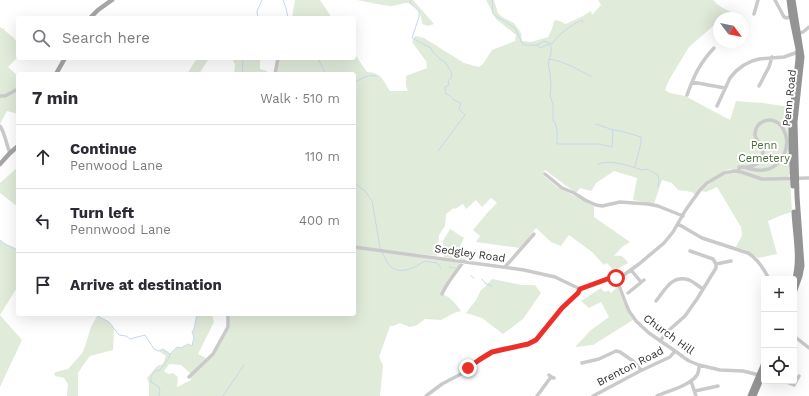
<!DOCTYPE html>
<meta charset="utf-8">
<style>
:root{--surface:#fff;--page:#f2f2f3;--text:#2b2b33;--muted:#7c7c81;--line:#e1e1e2}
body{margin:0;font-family:"Work Sans",sans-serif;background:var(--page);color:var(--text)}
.controls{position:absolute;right:12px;bottom:12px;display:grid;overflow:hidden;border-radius:4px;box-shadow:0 4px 16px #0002}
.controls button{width:36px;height:36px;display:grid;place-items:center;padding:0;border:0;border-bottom:1px solid var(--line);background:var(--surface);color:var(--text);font:20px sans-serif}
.compass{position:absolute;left:713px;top:12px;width:36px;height:36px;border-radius:50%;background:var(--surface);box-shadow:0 4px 16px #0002;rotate:122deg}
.stop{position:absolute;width:12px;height:12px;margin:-9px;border:3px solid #ec3027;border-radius:50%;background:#fff}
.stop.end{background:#ec3027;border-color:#fff;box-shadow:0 1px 4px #0008}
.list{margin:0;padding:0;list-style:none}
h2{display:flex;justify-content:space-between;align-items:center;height:52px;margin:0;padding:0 16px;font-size:17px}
h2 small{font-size:13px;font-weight:400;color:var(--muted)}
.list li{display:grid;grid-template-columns:26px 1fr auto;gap:12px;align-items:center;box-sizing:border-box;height:64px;padding:0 16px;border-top:1px solid var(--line)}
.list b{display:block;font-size:15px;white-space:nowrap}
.list p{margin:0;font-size:13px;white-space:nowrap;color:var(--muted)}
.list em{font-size:13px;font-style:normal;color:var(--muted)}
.icon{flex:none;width:22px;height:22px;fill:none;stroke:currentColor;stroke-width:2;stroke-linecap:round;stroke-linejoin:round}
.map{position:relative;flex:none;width:809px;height:396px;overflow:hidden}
.search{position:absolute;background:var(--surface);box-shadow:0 4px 16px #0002;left:16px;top:16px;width:340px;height:44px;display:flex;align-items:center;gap:10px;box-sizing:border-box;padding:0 14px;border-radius:4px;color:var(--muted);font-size:15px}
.panel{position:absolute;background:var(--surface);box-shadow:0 4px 16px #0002;left:16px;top:72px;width:340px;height:244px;border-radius:4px}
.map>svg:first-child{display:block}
.green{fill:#e1ebda}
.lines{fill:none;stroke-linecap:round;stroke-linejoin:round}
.stream{stroke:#c5d8ec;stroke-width:1}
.minor{stroke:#cacaca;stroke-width:3.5}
.major{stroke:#a5a5a5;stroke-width:4.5}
.highway{stroke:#949494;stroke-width:5}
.route{stroke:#ec3027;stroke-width:5}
.labels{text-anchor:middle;stroke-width:4;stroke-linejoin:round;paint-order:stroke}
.street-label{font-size:11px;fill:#2d2d2d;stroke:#fff}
.park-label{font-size:11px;fill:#4a6a39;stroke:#fff}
</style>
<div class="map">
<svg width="809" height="396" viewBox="0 0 809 396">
<rect width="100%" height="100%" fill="#fff"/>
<path class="green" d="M295,0H320L332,18H292Z
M357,0H413L434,24L428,26L422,24C422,15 417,5 407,3C402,3 396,6 391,6C381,5 368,2 357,0Z
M486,0H494L498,13L502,17L514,23L521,33L522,41L531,42L548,37L552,29L554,21L557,20L566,24L581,17L591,11L592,15L601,5L598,0H713C717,4 723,9 729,11C733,13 737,14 741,16V18H731L725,16L723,18H719V21L689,47L669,80L665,90L670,93L685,96L730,120L736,101L763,103L790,107L788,160L790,174L788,177L768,178L760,177L756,175L747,173L733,171L731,169C716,173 706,184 695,195L692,192L678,190L672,183L662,180L654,204L633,200L637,178L614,171L596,183L592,190L591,191L580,188L576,193L545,170L543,175L557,187L594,206V217L630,242L622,247L614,256C622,255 623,256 628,263L614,271L607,263L604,265L592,252L569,235L561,246L551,242L536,228L520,248L476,242L480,236L473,230L488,212L497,203L491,198L482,207L476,200L466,209L463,204L455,209L454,208L446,214L445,226L439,235L437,256L354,246V74H276L279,58H354V53L367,72C382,73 382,79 390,91H408L406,86V76L427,68L426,61L412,42L415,36L424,38L464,63L479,67L483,64L492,50L515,41L516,35L496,19Z
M0,27L3,29L5,28L4,30L13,37L18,43V57L8,67L18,76V114L7,111L0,124Z
M197,58H206L208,60L199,74H187Z
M232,58H260V69L267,71V74H234L235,65Z
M18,167V207L0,193V183Z
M738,173L761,180H790L792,212L782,215L768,221L777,254L758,258L746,250L736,247L742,235L741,227L717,187L706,192L701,191L713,181L724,175Z
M450,229L464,238L458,251L462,254L464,260L444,257L443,241Z
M0,240C6,246 11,246 18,250V286L0,315L22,340L0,387Z
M354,248L427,258L429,259L462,263C453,272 445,282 441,294C449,295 457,305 461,311L454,313L441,320L425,319L417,325L410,327L400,323L393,326H390L379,357L383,365L380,396H149V384L147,378L157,366L163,364L166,356L159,351L163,349L170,354L177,347L181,348L188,344L192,346L194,337L192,332L194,329L197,314H212L214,322L198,354L206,358L191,374L181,365L169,364L164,371L168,374L173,373L178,377L177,387L191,380V377L213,355L230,327V314H354Z
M492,279L522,285H535L541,293L523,319L503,334L482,318L466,313L476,300L481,290L485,287Z
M615,280C621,294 624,308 633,320L593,345L575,347L591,330L609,317L601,302L589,308L581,301L601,288L604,292L606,291L607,292L608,290L611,293L616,288L612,283Z
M97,316L109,322L114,328L113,350L90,356L84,364L78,373V396H67L68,384L64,378L55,376L54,373L59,371L68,369L83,352L91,327Z"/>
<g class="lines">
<path class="stream" d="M283,0L286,8L288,18
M410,0L411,4L419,11V17L412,38L431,48L432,51L440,59L445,62L450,70L452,74L451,78L448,81L449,85L445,87L446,94L449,95L454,100L461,103L459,109L465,115L438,151
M492,0L493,14L515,28L523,45H537L544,41L552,44C557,35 573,24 582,20L583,23
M258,18L257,11L262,0
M537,45L540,48L549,44L551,47V53L548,64L550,72L551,86L550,96L553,104V121L555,122L557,131V144H599L612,147L613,130L596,124
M238,58L243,61L242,74
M318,58L325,73L327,74
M549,59C564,61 579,70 592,77
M354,82C363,79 366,74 376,76
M613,130L621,131L641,137V143L635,167
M598,164C612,159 629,166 642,170L647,169L658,175L659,180L658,187
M354,183L365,191L372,201L380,247L381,249
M0,240C6,246 11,246 18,250
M382,252C384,256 387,263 390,266C401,276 415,267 425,261L437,263L441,268
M449,267L455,268
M471,276L474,278
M482,279L486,284L490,285L492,286
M94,314L109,322L119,335L126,336L130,339L145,335L154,349L159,351L163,349L170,354
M159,396L160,392L159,387L151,382V376L156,370L159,371L169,358L170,354L177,347L181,348L188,344L192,346L194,337L192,332L194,329L197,314
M223,396L244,365"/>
<path class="minor" d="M775,0L784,17L787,18L793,15
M754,14L758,0
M796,34L803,32L809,27
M275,74L278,58
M692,82L725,88
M759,86L769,67L772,57
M687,95C694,76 699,64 714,48
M0,96H5L18,89
M717,106L730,78L736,71L744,65L752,61L759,59L784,57L798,52
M0,126C5,133 6,144 10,153
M739,172V167C753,168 764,164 763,148C760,144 756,140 755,135C754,121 773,114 782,127C793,144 783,168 763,170C756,171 750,169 744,167
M545,174L562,188L574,193L585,200L596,205L602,206L620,202L648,204L658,206L683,216
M678,224L702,238L748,253C758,259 764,269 769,279
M354,247L524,270L555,277L580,289
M716,264L731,261
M505,267L534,234
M631,270L641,282
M617,280L639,264L664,243L673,232L685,211L700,190L707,183L724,173L736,171L741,172L762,179H769L809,178
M580,289L610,278H615L617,280L626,304L629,311L636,321L649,333L675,351L689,361L699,365L720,370L743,371L759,375
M628,293L644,280
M442,294C447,282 456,272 464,261
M656,301C665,290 672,274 689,280C694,282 698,286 703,289
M794,336L809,348
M660,341L668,331L685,316L697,299L716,268V264L713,259L690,251
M582,363L599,359L616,351L620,352L633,361L641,370
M549,375L551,377L554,378
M189,377L213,354L228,327V314
M691,381L696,396
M784,381L794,385L799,376
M695,391L718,386
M426,396L442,384L461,374L487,354L500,349L528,344L536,340L562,308L578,293L580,289
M537,396L551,377
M593,396L640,371L670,357L675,351
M657,396C668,391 691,385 697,375C699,372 699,368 699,365"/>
<path class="major" d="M90,18L98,10L112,0
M56,74L65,58
M0,164L10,153L18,146"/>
<path class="highway" d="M789,0L791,15L798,49V59L791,121V150L793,186
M793,0L802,57L795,122L797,196L802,266L800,276L794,293
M794,282C801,259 795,235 794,212
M750,396L764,363
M754,396L762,377"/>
</g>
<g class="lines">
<path class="route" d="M468,368L479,360L492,352L528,344L536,340L562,308L578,293L580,289L610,278L614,277L616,278"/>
</g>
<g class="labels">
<g class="street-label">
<text transform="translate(789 98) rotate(-84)" y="4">Penn Road</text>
<text transform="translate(470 253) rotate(8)" y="4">Sedgley Road</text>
<text transform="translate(669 334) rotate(36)" y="4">Church Hill</text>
<text transform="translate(630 366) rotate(-27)" y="4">Brenton Road</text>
</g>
<g class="park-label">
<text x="764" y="149">Penn<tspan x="764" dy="13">Cemetery</tspan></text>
</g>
</g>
</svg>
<div class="controls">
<button>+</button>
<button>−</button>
<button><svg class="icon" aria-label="locate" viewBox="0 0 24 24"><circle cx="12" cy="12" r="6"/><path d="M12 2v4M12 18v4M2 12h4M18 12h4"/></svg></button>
</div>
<svg class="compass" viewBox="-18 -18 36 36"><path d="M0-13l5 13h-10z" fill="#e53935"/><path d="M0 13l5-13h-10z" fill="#7c7c81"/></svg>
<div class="stop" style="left:616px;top:278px"></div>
<div class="stop end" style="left:468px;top:368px"></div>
<div class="search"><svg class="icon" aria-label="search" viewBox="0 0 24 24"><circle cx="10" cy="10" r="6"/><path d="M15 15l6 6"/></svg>Search here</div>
<section class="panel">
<h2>7 min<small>Walk · 510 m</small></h2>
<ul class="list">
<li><svg class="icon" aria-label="ahead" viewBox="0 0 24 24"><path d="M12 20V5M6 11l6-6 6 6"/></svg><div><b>Continue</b><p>Penwood Lane</p></div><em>110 m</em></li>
<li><svg class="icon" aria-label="left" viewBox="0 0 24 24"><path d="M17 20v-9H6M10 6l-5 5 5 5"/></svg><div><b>Turn left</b><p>Pennwood Lane</p></div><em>400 m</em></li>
<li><svg class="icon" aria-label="arrive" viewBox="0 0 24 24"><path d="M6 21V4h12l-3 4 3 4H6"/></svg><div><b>Arrive at destination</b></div></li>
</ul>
</section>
</div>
